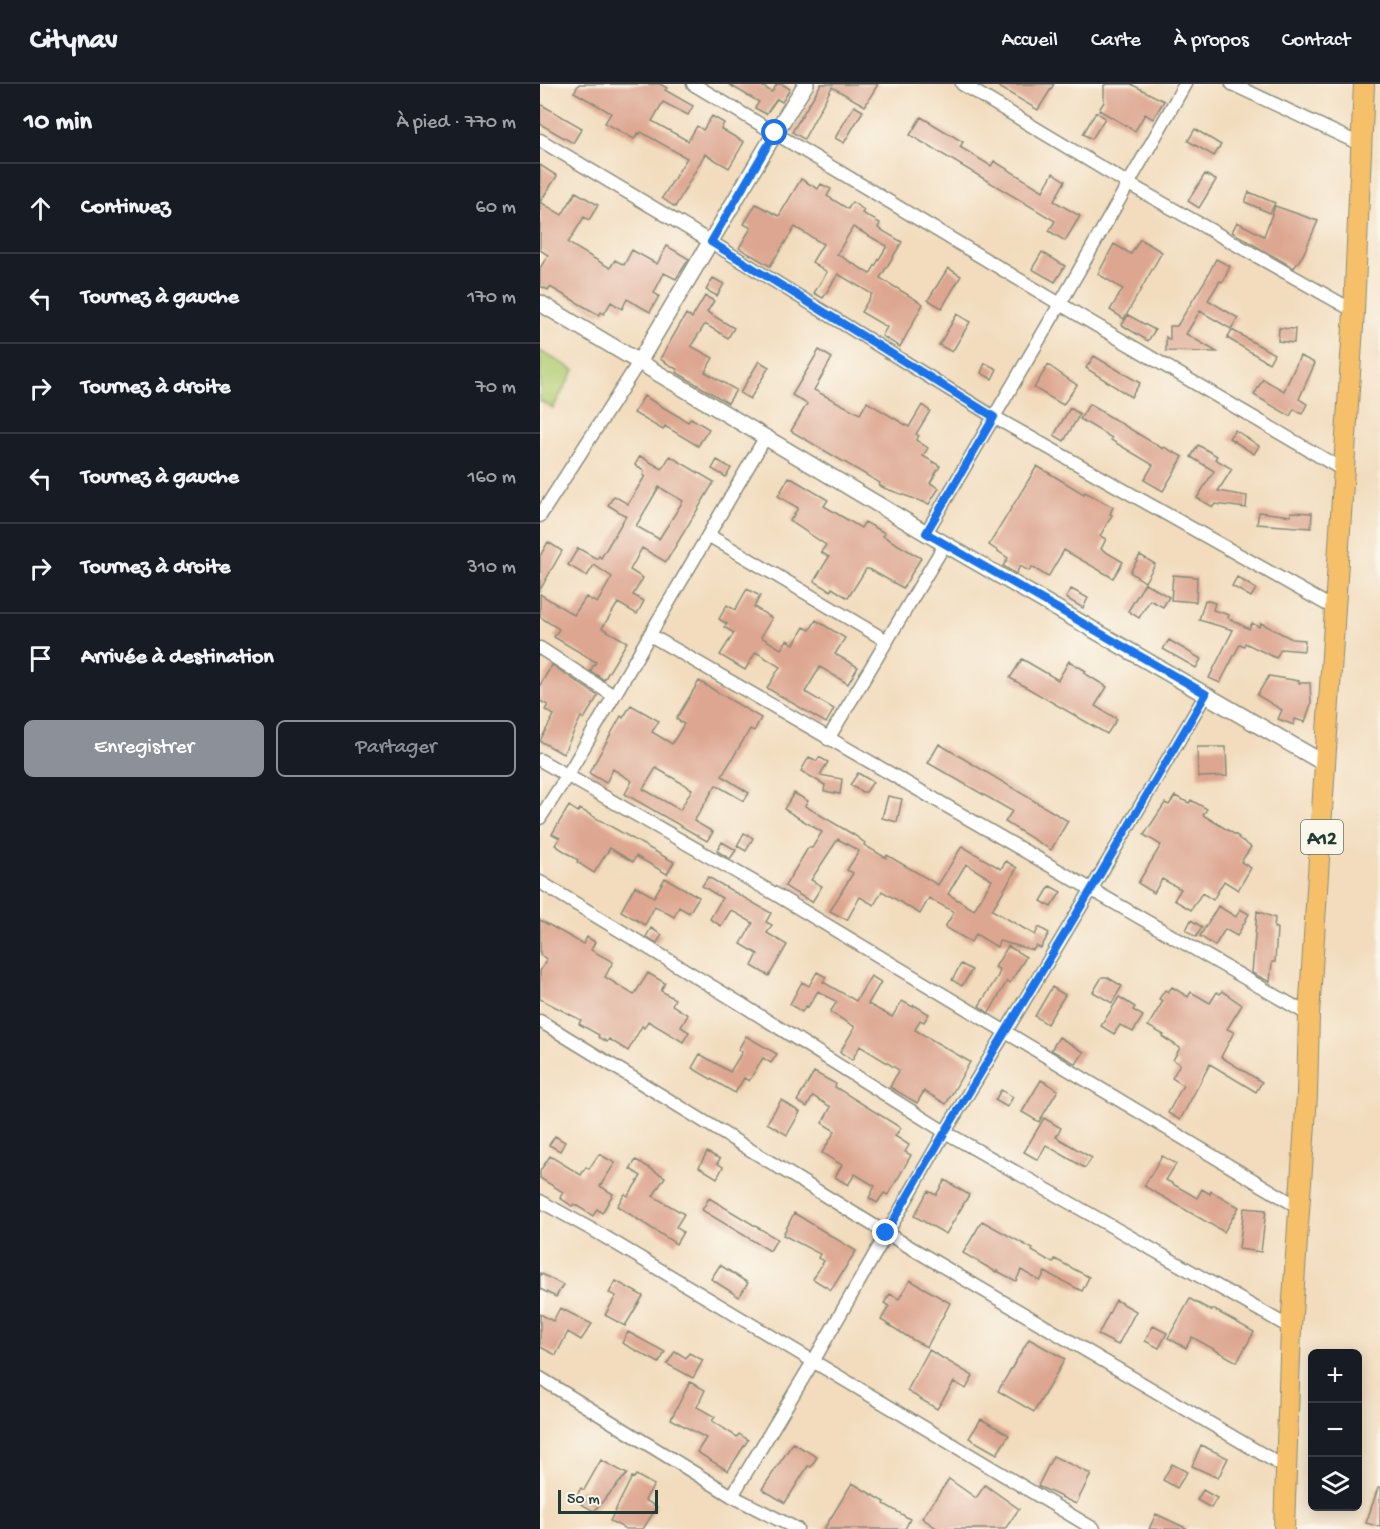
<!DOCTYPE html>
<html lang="fr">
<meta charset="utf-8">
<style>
:root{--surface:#171b24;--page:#20242c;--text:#f1f3f6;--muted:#9ea1a6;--line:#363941;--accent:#8c9099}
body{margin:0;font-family:"Gochi Hand",sans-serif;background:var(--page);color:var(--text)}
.controls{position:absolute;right:18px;bottom:18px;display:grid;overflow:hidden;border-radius:9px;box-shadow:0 3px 15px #0003}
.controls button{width:54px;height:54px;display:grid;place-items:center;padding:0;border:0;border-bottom:2px solid var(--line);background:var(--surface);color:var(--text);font:30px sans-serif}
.scale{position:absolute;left:18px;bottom:15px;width:100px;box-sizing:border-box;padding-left:6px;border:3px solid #1f3d34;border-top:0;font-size:16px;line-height:21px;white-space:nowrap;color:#1f3d34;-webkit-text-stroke:4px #fbf7ec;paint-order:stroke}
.stop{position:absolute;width:18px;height:18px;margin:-14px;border:4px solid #1a73e8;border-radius:50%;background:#fff}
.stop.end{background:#1a73e8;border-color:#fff;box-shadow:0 2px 6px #0008}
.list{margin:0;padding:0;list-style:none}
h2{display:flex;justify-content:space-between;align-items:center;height:78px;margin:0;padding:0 24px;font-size:26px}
h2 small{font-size:20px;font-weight:400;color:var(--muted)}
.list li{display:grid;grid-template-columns:39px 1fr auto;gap:18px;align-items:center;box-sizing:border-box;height:90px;padding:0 24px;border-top:2px solid var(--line)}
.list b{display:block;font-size:22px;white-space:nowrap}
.list em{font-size:20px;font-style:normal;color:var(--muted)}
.actions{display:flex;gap:12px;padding:18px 24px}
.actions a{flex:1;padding:14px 0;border:2px solid var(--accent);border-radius:9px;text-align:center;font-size:21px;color:var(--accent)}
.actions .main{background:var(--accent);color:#fff}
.icon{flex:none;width:33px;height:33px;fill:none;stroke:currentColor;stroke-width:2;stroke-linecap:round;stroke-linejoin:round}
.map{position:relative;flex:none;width:840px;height:1445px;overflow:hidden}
header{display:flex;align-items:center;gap:36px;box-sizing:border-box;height:84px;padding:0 30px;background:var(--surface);border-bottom:2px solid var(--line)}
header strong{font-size:28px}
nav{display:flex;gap:33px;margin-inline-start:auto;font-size:21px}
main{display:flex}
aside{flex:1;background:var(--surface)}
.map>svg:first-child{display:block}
.green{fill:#b2cd73;stroke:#688554;stroke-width:1.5}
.building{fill:#dda690;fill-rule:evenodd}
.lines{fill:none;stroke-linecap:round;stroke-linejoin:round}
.minor-casing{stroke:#888c78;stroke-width:15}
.tertiary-casing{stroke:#888c78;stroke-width:18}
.primary-casing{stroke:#888c78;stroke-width:22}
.minor{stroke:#fff;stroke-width:12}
.tertiary{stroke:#fff;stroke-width:15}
.primary{stroke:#f6c06b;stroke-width:20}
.route{stroke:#1a73e8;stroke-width:8}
.labels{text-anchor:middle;stroke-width:4.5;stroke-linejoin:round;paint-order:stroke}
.shield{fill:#fbf7ec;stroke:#61756b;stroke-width:1.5}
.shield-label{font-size:20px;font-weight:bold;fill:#1f3d34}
</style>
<header>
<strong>Citynav</strong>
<nav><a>Accueil</a><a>Carte</a><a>À propos</a><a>Contact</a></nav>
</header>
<main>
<aside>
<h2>10 min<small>À pied · 770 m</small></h2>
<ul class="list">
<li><svg class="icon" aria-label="ahead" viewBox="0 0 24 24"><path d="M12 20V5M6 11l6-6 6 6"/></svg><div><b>Continuez</b></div><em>60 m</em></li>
<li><svg class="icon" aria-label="left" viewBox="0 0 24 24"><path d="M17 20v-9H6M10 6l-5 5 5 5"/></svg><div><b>Tournez à gauche</b></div><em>170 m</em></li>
<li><svg class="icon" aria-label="right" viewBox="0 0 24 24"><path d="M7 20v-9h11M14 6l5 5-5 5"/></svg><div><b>Tournez à droite</b></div><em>70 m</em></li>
<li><svg class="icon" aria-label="left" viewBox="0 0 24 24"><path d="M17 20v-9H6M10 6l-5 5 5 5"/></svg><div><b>Tournez à gauche</b></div><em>160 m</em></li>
<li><svg class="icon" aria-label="right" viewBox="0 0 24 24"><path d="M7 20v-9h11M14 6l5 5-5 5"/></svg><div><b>Tournez à droite</b></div><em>310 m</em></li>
<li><svg class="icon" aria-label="arrive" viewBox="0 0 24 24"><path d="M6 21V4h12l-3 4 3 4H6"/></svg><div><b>Arrivée à destination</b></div></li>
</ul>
<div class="actions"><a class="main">Enregistrer</a><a>Partager</a></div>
</aside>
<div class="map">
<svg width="840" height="1445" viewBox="0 0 840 1445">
<rect width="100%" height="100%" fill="#fbf7ec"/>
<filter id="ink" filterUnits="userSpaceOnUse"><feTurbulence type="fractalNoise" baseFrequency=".0167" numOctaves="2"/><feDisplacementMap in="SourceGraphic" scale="12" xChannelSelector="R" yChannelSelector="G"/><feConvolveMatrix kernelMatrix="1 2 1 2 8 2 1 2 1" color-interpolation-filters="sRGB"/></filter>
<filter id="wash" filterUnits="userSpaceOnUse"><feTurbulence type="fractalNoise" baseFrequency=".008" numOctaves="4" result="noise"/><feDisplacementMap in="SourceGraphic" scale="24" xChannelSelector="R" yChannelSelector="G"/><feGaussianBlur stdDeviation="1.35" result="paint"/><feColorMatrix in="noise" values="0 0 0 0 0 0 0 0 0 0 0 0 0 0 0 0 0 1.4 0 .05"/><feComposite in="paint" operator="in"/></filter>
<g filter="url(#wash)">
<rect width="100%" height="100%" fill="#f2dcbd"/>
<path class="green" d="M0,267L34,286L13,324L0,317Z"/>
<g id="blocks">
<path class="building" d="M39,0H120L127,4L125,6L153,22L148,31L123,18L112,37L148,57L157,42L163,46L172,32L184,39L181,45L204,58L189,84L165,70L135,123L122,114L147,74L101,48L100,50L98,49L94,55L65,39L71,29L34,8Z
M188,0H218L232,8L237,0H242L250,5L242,18L237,15L226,30L215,24L219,18Z
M281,0H338L325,22L292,3L264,55L252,48Z
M454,0H514L498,26Z
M569,0H591L624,17L613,35L605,30L595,47L559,26L564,18V1Z
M0,20L42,44L33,59L0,40Z
M314,22L323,27L304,59L295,54Z
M556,28L565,34L552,55L543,50Z
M381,33L423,58L420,63L451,82L454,77L503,107L513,89L525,97L514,117L540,132L525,157L509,147L515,137L370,51Z
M655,45L681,61L674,72L648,57Z
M0,81L17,92L0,118L22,131L36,108L58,121L49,136L44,133L28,159L70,184L75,176L84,181L92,166L117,180L127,162L149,175L136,195L124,189L114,209L119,212L110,228L87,215L82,225L71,218L64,230L61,228L59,231L10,203L8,206L0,202V184L8,171L0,166Z
M665,90L676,96L659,124L648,117Z
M261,95L278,105L281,100L291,105L287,112L308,125L312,118L324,126L322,129L340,139L338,144L362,158L340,194L383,220L360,263L342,252L347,243L321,228L332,210L298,190L283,214L274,209L287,188L272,178L283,160L255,143L230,182L199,164L211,144L204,140L216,120L239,132ZM313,143L347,162L330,190L297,170Z
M709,108L735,119L730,129L705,118Z
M735,122L778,137L763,171L754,184L692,148L697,138L724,152Z
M600,155L622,168L584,235L570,226L583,205L558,190L574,160L591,170Z
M502,168L525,182L515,198L492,185Z
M676,175L690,182L683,198L680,197L668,216L698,234L691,245L660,227L646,250L677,268L626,267V253L630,256V242H637L666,195Z
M408,184L421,192L402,224L388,216Z
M173,194L184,200L177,212L166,206Z
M165,212L174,217L167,228L194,244L188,254L165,240L151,262L173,274L165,288L196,306L188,319L136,288L138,286L120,275L146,230L152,234Z
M417,230L430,238L412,268L399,261Z
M588,231L615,246L608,257L582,241Z
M739,244L755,245L754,259L738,257Z
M692,246L734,270L729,279L687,254Z
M279,266L292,274L274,306L320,330L327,318L369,343L382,321L390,327L376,350L379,352L376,356L388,364L383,372L400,382L390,399L399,404L389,420L344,404L339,401L340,399L251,347L267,320L252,311Z
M554,272L600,299L591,313L546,284Z
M760,272L775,279L759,315L767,320L762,330L754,325L750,332L714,311L723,295L744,307Z
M219,277L229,283L210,315L200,309Z
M445,279L457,285L452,295L441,289Z
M508,281L537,301L523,321L494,304Z
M104,312L148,338L151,334L169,345L158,362L125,342L123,346L94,329Z
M549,320L623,365L624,363L643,373L623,407L604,396L613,381L571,356L572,354L540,335Z
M530,324L540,330L524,357L514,351Z
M695,346L719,362L714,370L689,354Z
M658,361L677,372L675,375L692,385L678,407L707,412L706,424L675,420L673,423L657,414L674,387L651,373Z
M100,372L122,385L130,372L174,398L126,478L102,464L90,486L103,494L93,511L104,517L97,530L78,519L62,544L87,558L64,596L50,587L56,578L14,553L19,545L0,533V510L34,531L46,513L57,519L72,493L54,481L47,492L28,481L38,464L57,475L59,472L61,474L86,432L68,421L74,412L88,420L105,392L103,391L105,387L95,381ZM119,403L143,417L119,455L96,442Z
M177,376L191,384L186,393L172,385Z
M497,382L544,410L545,408L573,423L570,430L572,431L560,452L566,455L561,465L583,478L573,494L524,466L508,493L492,483L489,487L480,482L476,490L463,482L468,474L449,461Z
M249,393L288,416L284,422L321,444L325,438L345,449L343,452L381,474L363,504L329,485H326L308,514L292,504L291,507L274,497L289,473L281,468L286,461L250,437L258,424L238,412Z
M719,428L751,432V428L772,429L771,444L717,440Z
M8,458L22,467L0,506V472Z
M600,471L615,480L605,498L590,488Z
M633,491L657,493L656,518L631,516Z
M697,493L716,505L711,513L692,502Z
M605,499L629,513L623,523L610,516L599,534L588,527Z
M207,505L220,512L214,523L232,534L221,553L241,565L247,556L254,560L264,543L270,546L276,536L305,554L295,570L318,583L308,600L280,583L265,608L294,625L286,639L227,604L240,583L216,568L205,586L180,571L194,549L184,543L187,540L179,535L187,521L195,526Z
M531,505L548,514L543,524L526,514Z
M665,516L675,519L673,526L689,531L688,534L709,545L712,539L719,543L721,539L752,555L765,556L764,567L741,565L736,574L705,559L704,562L700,560L680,599L669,594L693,546L659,536Z
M629,556L661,575L656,584L623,565Z
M482,575L518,596L529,577L546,587L544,589L567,603L555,622L577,635L567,650L470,594Z
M12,581L58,612L44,635L41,633L23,670L0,657L14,631L5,626L8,621L0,617V601Z
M729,592L759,597V599H770L771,620L765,638L755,635L754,641L738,635L742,626L717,611Z
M159,597L221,634L214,647L210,645L182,692L209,709L204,717L176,701L154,737L173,748L167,757L85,710L92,697L73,685L66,699L49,689L81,632L83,634L91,621L119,637L112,648L132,660L144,640L136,635ZM116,684L152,705L140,726L103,705Z
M399,660L528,737L511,766L465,738L472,727L388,679Z
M657,663H686L687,692L658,693Z
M269,673L277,677L279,673L288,678L280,691L302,695L300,710L284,707L285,701L261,687Z
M318,689L333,698L326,708H322L310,701Z
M254,709L268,717L265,722L314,751L325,759L324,761L346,774L347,771L398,801L422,762L461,785L466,777L477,784L452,826L495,851L499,843L509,849L501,864L496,862L493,866L459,857L457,863L436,850L431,858L405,843L414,828L389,814L380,830L342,807L334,821L320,813L307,836L290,827L313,789L307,786L319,767L298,755L271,796L282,802L272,818L254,808L245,802L268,764H272L282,748L244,725ZM426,780L452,796L434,826L408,810Z
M348,712L362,715L357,738L342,734Z
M635,712L649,719L651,716L667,725L663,731L699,753L698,754L711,763L701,778L711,784L698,806L684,797L673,816L662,809L651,826L634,816L641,805L622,795L614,809L598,799L621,761L604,751L625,719L629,721Z
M29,722L38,728L40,725L134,778L127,790L96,772L93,778L70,764L54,789L37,778L38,776L15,761L20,754L12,750Z
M204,749L213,754L206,767L197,762Z
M182,758L196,766L190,775L177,767Z
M168,793L231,829L226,838L232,841L227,849L247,861L229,892L212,882L218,870L201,860L213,839L191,826L181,842L170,835L182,814L162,802Z
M125,794L159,813L149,829L139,823L134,833L115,822L105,841L81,827L95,802L114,813Z
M510,802L521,808L511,823L501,817Z
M678,822L696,833L700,825L709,830L697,852L685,845L675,862L660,852Z
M717,827L735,834L734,844H737L735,878H732L730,898L712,889Z
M0,836L43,860L47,853L55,858L51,866L73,878L65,893L94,911L108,889L125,899L121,907L135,915L132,921L148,931L141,943L149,948L143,958L108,937L104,944L102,942L88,967L69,955L67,958L58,953L59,951L39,940L41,936L0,915V887L7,875L0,871Z
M651,836L662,843L656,853L646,846Z
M111,844L122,851L117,859L106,853Z
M468,862L486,873L470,899L467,897L449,929L439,922L458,892L460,886L455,883Z
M421,880L432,886L422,902L412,896Z
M277,888L286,893L283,898L316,917L331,892L341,898L328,920L352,933L362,917L373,923L374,921L389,930L384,938L380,936L375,946L430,978L406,1020L384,1007L377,1019L350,1003L359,986L320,962L312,976L300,968L315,943L290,928L297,918L278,907L268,923L266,922L262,928L250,920L262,898L269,902Z
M562,893H567L582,902L572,919L553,908Z
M512,903L525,911L507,940L495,932Z
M632,903L648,913L651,908L670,919L677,908L680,910L682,907L702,921L687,945L694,948L681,973L722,998L716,1008L670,980L640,1036L628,1029L643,1001L632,994L640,980L633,976L640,964L623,953L624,951L608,942L623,917L619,915L625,906L628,908Z
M579,913L595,923L593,926L603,932L593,948L580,941L574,950L561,942Z
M206,952L237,970L231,979L223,974L209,997L204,994L195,1009L152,984L160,970L190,988L202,968L198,966Z
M519,953L544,968L536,980L511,966Z
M274,988L296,1000L295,1003L361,1044L355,1052L369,1061L365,1068L371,1071L360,1091L348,1111L344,1109L337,1119L329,1114L335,1102L315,1090L308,1101L295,1093L302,1081L282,1069L295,1047L282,1039L291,1023L273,1012L267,1023L257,1017Z
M501,996L518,1006L499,1038L482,1028Z
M461,1006L473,1013L467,1023L455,1016Z
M241,1016L260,1028L247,1051L227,1039Z
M504,1034L521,1044L516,1053L552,1074L545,1084L506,1061L498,1076L484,1068Z
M15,1052L25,1058L20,1067L9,1061Z
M167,1068L180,1075L177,1079L183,1083L177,1094L159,1083Z
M59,1070L75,1079L60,1102L73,1110L62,1129L57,1125L53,1132L34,1120L32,1122L20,1114L23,1108L0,1094V1087L10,1072L41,1091L46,1083L49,1085Z
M622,1072L636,1080L626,1096L657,1114L662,1105L670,1110L671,1107L699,1123L684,1148L604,1102Z
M96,1076L125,1093L113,1112L144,1130L136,1143L143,1148L136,1160L77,1122L85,1110L88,1112L101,1092L90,1085Z
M405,1096L429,1111L406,1150L374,1132L388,1107L396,1111Z
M169,1114L237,1155L230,1167L162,1126Z
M704,1124L726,1126L721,1168L699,1165Z
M254,1129L316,1167L291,1206L273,1195L284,1177L278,1174L280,1170L243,1151Z
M442,1137L493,1165L492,1167L513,1179L515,1175L549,1193L542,1207L505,1188L500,1197L481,1186L476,1197L457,1187L456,1188L423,1169Z
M180,1181L208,1199L199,1213L171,1195Z
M0,1189L23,1201L16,1213L0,1205Z
M370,1196L410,1219L387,1263L373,1256L341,1236L349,1222L344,1219L350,1210L359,1215Z
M76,1197L103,1212L85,1242L65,1231L76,1212L69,1209Z
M650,1215L672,1227L673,1225L714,1248L697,1278L652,1253L646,1264L628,1254Z
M576,1216L596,1227L578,1261L558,1251Z
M20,1224L52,1240L41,1256L28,1248L16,1271L0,1263V1230L13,1237Z
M613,1242L627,1249L619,1264L605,1257Z
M88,1248L125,1268L119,1279L82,1259Z
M489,1255L525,1275L494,1328L458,1307Z
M389,1266L433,1292L426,1305L414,1298L397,1325L367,1307Z
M135,1267L146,1274L149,1269L163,1276L153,1294L127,1280Z
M150,1298L165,1306L157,1323L175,1333L172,1337L197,1353L199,1350L208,1356L188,1387L157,1368L166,1354L131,1335Z
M441,1335L469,1351L457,1370L429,1354Z
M253,1359L277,1373L271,1383L268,1382L245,1419L222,1405Z
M661,1361L688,1374L678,1394L652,1382Z
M513,1372L551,1390L536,1420L498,1402Z
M61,1376L87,1390L54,1427L34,1416L41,1404L44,1406Z
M632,1380L647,1388L637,1404L623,1396Z
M96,1391L114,1401L105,1416L117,1423L103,1445H86L70,1437L92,1393L94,1394Z
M409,1395L436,1414L445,1401L479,1425L465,1445H398L382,1434Z
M312,1399L345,1418L344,1420L370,1435L365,1445H284Z
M838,1404H840V1443L826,1439Z
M663,1406L677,1414L671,1424L657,1416Z
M616,1430L648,1445H609Z"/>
</g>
</g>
<g filter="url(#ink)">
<use href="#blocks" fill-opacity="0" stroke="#888c78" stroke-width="1.5"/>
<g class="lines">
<g class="minor-casing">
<path id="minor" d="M153,0L520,220L803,386
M422,0L587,99L814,227
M692,0L822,61
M0,56L171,158L454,333L795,525
M0,432L99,278
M386,449L520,220L645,0
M168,451L347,557
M110,551L769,931
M0,564L74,612
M288,655L405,460
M0,676L235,810L760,1124
M0,734L27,692L225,354
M0,798L201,920L405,1048L751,1244
M0,937L346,1149L746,1384
M0,1117L60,1150L554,1445
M0,1294L192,1412L257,1445
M192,1412L274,1276L405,1048L551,806L666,610"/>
</g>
<g class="tertiary-casing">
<path id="tertiary" d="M0,219L386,449L787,681
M99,278L235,49L266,0"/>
</g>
<g class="primary-casing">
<path id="primary" d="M744,1445L751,1244L767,1011L769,931L814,227L824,0"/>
</g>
<use href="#minor" class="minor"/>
<use href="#tertiary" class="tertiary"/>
<use href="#primary" class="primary"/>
</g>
</g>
<g class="lines" filter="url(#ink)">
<path class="route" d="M235,49L171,158L454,333L386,449L666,610L551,806L405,1048L346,1149"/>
</g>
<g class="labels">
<rect class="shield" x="761" y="736" width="42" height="34" rx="4.5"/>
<g class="shield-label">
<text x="782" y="760">A12</text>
</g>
</g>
</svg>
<div class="controls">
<button>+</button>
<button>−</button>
<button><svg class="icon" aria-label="layers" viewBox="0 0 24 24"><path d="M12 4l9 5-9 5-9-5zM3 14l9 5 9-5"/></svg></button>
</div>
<div class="scale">50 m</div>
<div class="stop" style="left:235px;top:49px"></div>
<div class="stop end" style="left:346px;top:1149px"></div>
</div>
</main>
